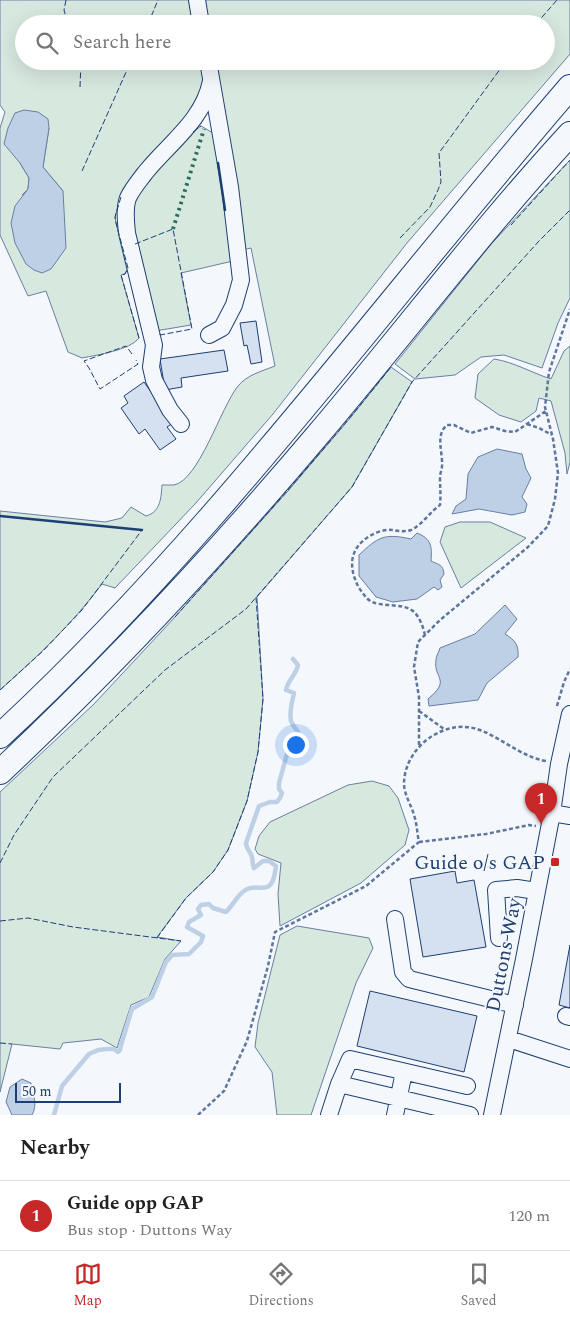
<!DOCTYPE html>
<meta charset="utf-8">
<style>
:root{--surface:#fff;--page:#f6f6f6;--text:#222;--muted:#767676;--line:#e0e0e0;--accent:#c62828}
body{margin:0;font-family:Spectral,serif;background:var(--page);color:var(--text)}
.scale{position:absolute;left:15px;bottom:12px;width:106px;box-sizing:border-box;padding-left:5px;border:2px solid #1d3f73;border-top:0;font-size:14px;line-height:18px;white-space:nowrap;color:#1d3f73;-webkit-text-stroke:4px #f4f7fb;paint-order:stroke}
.you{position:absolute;left:295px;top:744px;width:18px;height:18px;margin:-12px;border:4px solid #fff;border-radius:50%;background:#1a73e8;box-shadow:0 0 0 8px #1a73e833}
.badge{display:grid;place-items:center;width:32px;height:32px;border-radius:50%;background:var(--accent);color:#fff;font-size:16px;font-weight:700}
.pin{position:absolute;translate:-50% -41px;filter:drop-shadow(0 1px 2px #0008)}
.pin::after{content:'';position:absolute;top:26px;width:18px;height:15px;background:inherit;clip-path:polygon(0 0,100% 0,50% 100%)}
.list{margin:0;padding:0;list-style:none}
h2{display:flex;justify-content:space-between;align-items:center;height:65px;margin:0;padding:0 20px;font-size:21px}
h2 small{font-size:16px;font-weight:400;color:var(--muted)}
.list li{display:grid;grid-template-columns:32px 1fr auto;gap:15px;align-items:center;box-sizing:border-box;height:70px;padding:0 20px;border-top:1px solid var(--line)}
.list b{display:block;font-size:19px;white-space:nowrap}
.list p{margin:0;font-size:16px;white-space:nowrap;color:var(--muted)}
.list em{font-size:16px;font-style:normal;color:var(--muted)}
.icon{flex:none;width:28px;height:28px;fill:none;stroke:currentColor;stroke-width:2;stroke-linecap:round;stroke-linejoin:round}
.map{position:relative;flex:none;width:570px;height:1115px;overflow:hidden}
.search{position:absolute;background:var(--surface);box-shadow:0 5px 20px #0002;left:15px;right:15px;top:15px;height:55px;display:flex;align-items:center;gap:12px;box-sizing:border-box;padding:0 18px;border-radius:28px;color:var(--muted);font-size:19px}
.sheet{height:135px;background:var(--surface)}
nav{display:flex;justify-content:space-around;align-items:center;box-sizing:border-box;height:70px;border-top:1px solid var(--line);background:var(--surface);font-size:14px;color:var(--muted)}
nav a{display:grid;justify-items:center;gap:2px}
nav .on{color:var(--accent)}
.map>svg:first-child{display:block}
.green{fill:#d7e8df;stroke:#687fa3;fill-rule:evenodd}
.water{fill:#bed0e5;stroke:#687fa3}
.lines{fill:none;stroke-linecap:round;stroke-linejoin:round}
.stream{stroke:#bed0e5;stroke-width:4.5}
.building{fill:#d5e0f0;stroke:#1d3f73}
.minor-casing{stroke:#1d3f73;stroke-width:18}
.highway-casing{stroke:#1d3f73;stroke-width:26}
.path{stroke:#5e769c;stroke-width:2.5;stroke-dasharray:4 2.5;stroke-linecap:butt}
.minor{stroke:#f4f7fb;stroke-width:16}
.highway{stroke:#f4f7fb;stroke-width:24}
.hedge{stroke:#2c6c60;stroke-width:4;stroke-dasharray:2.5 4;stroke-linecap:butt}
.fence{stroke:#1d3f73;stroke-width:1;stroke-dasharray:6 2.5;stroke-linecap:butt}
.wall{stroke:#1d3f73;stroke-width:2.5}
.poi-dot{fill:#c62828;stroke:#f4f7fb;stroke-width:2}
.labels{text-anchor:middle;stroke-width:4;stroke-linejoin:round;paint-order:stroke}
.poi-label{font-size:20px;fill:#1d3f73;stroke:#f4f7fb;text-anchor:end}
.street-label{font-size:20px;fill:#1d3f73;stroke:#f4f7fb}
</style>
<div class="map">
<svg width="570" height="1115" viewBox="0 0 570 1115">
<rect width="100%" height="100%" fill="#f4f7fb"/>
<path class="green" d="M0,0H191L195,24H24V61H201L204,80L197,108L119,202L115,217L116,223L128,268L125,274L121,275L139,338C130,350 97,355 82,358L68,352L46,291L28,296L0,235V128L5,112L0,105ZM49,128L43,167L63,191L22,195L28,189L29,178L20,163Z
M199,0H570V54L407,243L273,414L195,504L115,588L102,584C72,624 37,657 0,690V511L105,522L122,518L131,507L146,516C161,512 161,497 162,485C166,485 171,485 174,485C199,480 221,407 238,386C247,375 262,371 275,366L251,248L242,250L210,61H546V24H203Z
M201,126L213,133L233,261L181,273L191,325L155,331L134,247L132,200L187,136Z
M570,160V298L558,323L542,368L504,355L481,357L455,375L415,379L395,364L492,243Z
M570,346V462L567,474L565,453L551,401L539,398L536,411L521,422L499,415L475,398L478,374L494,359C514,362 532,373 551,379L564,351Z
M391,367L412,382L352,487L257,597L263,699L258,752L247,801L228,850L213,872L186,898L157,937L181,941L165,959L149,997L131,1005L117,1048L101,1039L63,1043L60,1049L12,1044L0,1092V792L94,704L175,617L288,491L351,417Z
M460,522H490L526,538L461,588L440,542L445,527Z
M372,781L389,786L398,798L409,830L405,845L361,883L280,926L278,894L281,863L258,854L255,849L259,836L270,822L348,785Z
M297,926L369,938L373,948L356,983L311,1115H277L272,1072L255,1047L258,1023L280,935Z"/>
<path class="water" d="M24,110L38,112L48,119L49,128L43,167L63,191L66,248L51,269L42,273L34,270L26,264L15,243L11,223L15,206L28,189L29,178L20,163L4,144L8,128L15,113Z
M497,449L522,454L526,469L531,478L522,497L527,504L525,512L512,515L479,509L452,514L456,506L466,499L468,474L478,457Z
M417,533C432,539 432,547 431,561C439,565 443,564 444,574L440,580L442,587L438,590L434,587L417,599L393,602L376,597L359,576V555C378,537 384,533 411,539Z
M505,605L517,619L505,634C515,640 519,645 518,657L487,683L478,700L429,706L428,699C452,679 433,679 436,660C436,656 439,652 440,648L475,634Z
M22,1079L31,1083C33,1094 38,1105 32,1115H12L6,1102L10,1087Z"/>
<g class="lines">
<path class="stream" d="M54,1115L62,1086L89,1054L98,1050L107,1049H114L118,1052L120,1050L121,1045L132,1009L152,997L166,962L172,955L189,954L201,942L203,936L187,927L189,922L201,915L198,909L201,905L209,904L213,908L226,912C233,905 237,896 244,891C258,880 272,902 276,866L269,861H263L254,868C252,864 253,862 252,857C251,852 246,849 246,843L259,806L270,802H277L280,798L282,793L279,789V783L289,747L293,744L298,743C303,732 294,730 291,721C289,711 292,703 294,693L286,690C288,680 296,675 298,665L293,659"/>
</g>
<path class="building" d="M256,321L262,362L251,364L247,345L244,346L240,323Z
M224,350L228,371L181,378L182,387L165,390L160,359Z
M144,382L173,423L167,427L176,439L160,450L145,429L139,434L121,408L128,403L124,396Z
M455,871L457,883L474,880L486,947L423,957L410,879Z
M570,945V1008L559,1005Z
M370,991L477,1016L464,1072L357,1046Z"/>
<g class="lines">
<g class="minor-casing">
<path id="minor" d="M197,0L201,24
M208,61L230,187L241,280L234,305L222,328L209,335
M181,424L170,410L154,380L151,367L154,345L127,233C126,222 124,209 128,198C132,189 139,181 145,173C169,143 203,121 211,81
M552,813L570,816
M395,919L403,972L409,979L515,1005
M499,938L496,890L517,888L536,891
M566,1016L570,1017
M509,1039L570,1059
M339,1084L470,1115
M329,1115L339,1084L350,1059L467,1086
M395,1115L404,1072
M492,1115L524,959L552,813L559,764L570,714"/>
</g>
<g class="highway-casing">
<path id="highway" d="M0,736C212,540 382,305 570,87
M0,772C112,667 216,555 316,437C401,337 481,231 570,134"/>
</g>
<path class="path" d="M527,424L539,428L552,435
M425,635C423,627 420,617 413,611C402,603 384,607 372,602C366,599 363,593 359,588C350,571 348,553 364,540C371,534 383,529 392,530C398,531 405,532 411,530C422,525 430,512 440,505C441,495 440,487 440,477C440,473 442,470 442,466C443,452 435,435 447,425H454L471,433L492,427L505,431L515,432L546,411
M557,706L564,682L570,669
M419,711L444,729
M419,745V697L414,667L418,642L440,620L528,547L548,526L555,499L558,473L553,439L545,407L549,372L570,309
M419,842L486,834L529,825L536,826
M198,1115L224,1091L247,1041L268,966L275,932L366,886L419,842C417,833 417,824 414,815C411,804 404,795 404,783C405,746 446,717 480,730C503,739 522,757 546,761"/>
<use href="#minor" class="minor"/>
<use href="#highway" class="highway"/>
<path class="hedge" d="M173,229L204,129"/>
<path class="fence" d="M66,0L64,10L68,24
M148,24L158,0
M536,24L557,0
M80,87L81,61
M193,132L201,126
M82,171L131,61
M121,197L115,217L116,223L128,268L125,274L121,275L139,338
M511,225L570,160
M400,238L430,207L438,190L441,182L439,153L506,61
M135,244L173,229L192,329L160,335L158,333
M132,354L126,346L84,361L89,368L100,389L138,364L136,360
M175,617C248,535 323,453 391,367
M0,690L43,651L82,610L142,530
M0,863L14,835L53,777L165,670L246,609L352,487L412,382L539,241L570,210
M0,921L28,918L73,927L181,941
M157,938L186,898L213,872L228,850L247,801L258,752L263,699L256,597
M0,1043L12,1044"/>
<path class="wall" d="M218,163L225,210
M0,516L142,530"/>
</g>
<rect class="poi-dot" x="550" y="857" width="10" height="10" rx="2.5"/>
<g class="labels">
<g class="poi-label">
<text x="545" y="869">Guide o/s GAP</text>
</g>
<g class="street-label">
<text transform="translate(503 955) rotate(-79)" y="7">Duttons Way</text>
</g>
</g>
</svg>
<div class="scale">50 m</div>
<div class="you"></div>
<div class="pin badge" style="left:541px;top:824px">1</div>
<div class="search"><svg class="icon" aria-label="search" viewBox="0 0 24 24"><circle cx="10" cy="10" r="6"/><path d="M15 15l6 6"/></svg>Search here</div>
</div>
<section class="sheet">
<h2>Nearby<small></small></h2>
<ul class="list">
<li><span class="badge">1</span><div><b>Guide opp GAP</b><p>Bus stop · Duttons Way</p></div><em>120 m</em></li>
</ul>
</section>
<nav>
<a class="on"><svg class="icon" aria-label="map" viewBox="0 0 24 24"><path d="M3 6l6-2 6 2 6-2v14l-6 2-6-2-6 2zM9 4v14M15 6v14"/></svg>Map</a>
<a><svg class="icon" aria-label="directions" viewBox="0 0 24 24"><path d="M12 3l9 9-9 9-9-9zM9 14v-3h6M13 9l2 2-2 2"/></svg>Directions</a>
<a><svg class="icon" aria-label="saved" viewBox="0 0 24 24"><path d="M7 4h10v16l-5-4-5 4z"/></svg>Saved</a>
</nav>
